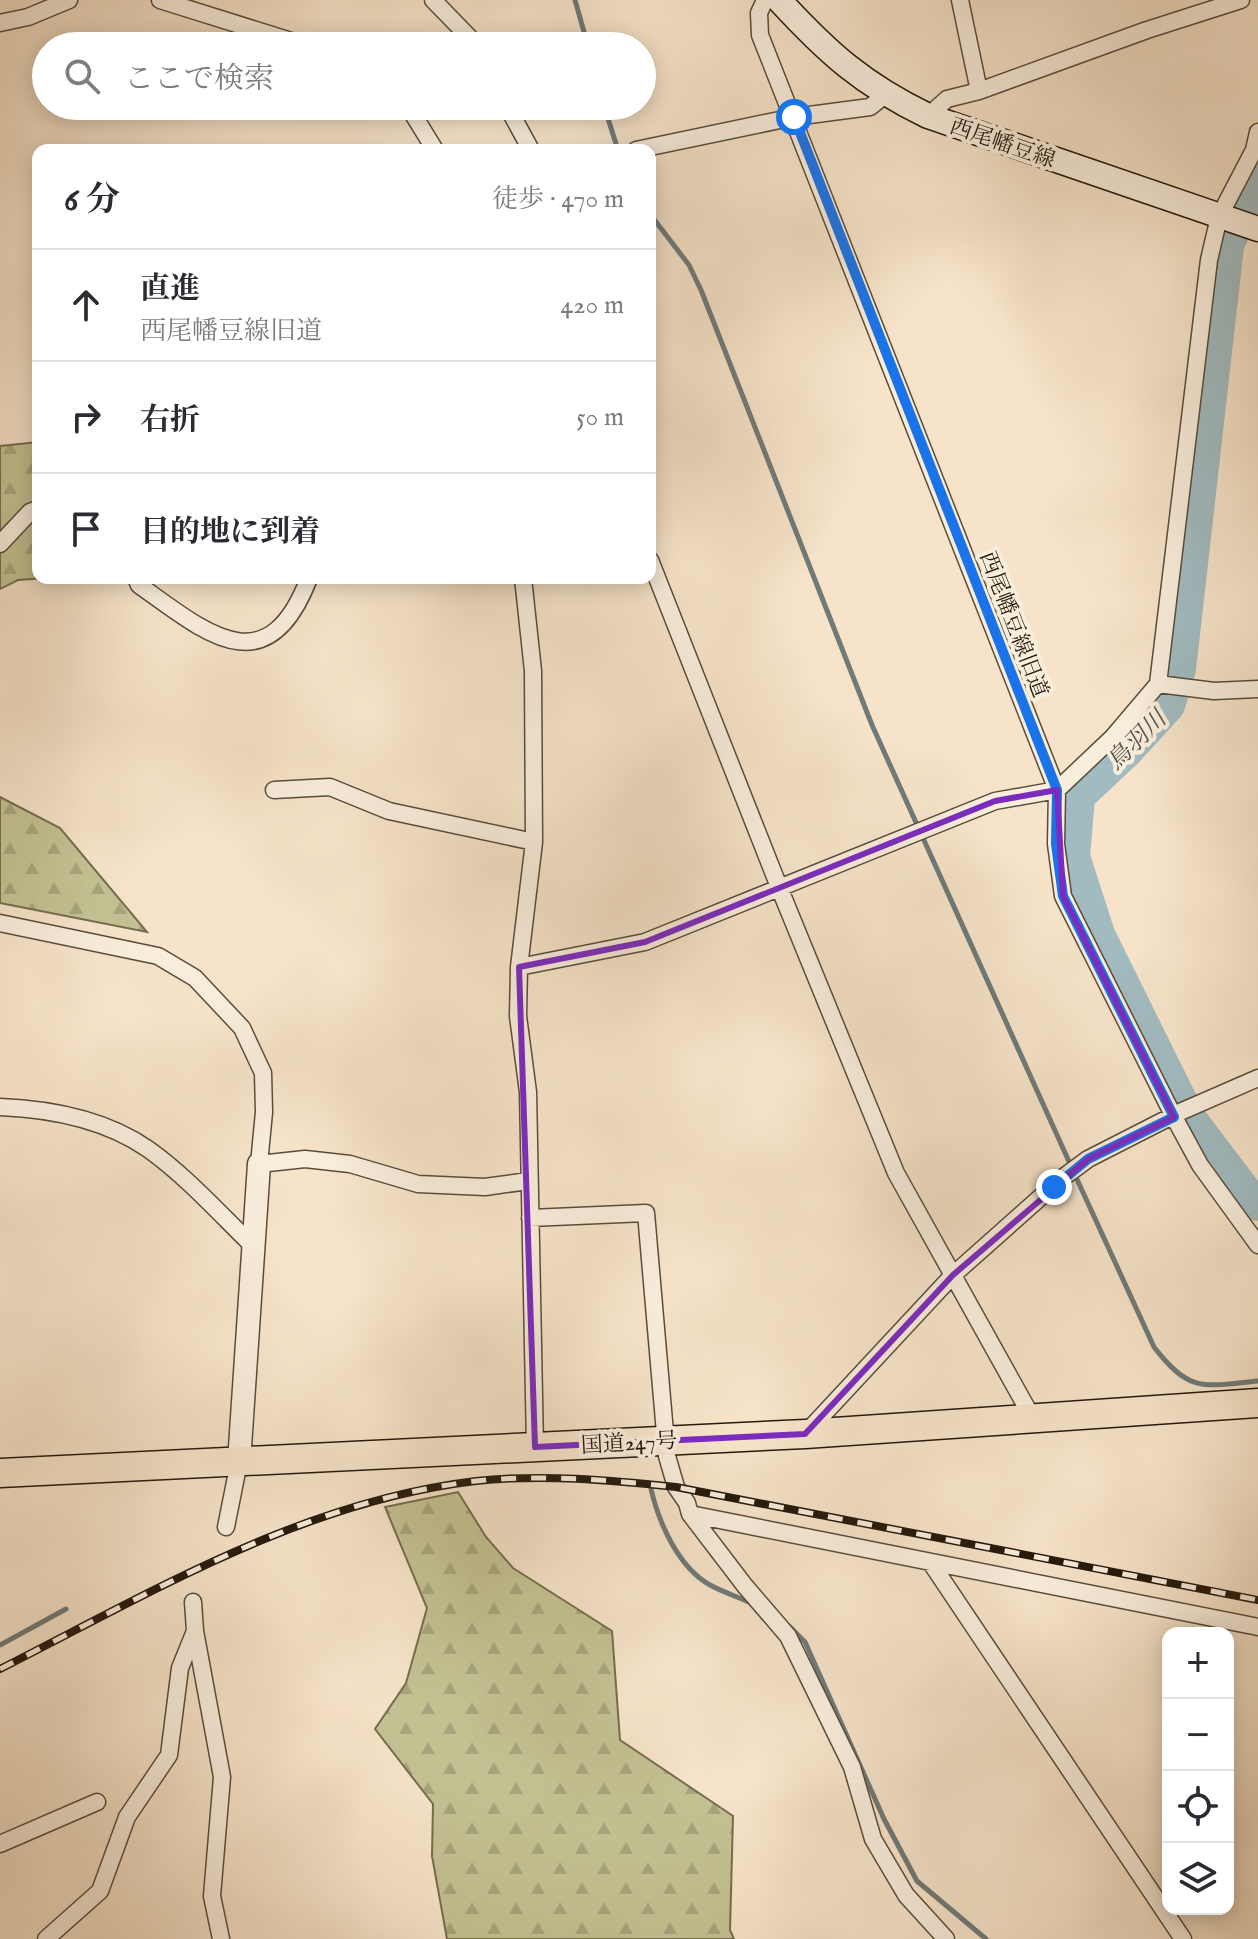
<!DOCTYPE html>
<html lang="ja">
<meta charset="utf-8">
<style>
:root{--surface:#fff;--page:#f7f7f7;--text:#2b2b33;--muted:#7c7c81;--line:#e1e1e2}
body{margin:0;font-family:"IM FELL English","Noto Serif JP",serif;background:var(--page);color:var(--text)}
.controls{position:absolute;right:24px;bottom:24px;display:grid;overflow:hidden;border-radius:16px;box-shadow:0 4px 20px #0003}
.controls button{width:72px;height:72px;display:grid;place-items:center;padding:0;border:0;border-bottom:2px solid var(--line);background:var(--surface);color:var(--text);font:40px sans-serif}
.stop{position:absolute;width:24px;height:24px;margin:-18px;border:6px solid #1a73e8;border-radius:50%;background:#fff}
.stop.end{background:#1a73e8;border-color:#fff;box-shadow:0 2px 8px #0008}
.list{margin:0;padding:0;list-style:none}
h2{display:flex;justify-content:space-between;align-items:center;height:104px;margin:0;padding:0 32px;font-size:34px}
h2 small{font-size:26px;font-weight:400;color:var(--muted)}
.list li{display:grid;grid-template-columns:52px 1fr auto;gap:24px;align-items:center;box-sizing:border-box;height:112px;padding:0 32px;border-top:2px solid var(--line)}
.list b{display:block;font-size:30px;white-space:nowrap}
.list p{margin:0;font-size:26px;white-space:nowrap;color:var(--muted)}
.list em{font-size:26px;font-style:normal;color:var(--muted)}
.icon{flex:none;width:44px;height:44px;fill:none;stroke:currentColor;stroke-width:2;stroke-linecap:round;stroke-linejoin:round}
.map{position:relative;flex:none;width:1258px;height:1939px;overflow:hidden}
.search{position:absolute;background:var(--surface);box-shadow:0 4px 20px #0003;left:32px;top:32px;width:624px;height:88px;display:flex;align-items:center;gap:20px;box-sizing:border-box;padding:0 28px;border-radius:44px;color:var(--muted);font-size:30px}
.panel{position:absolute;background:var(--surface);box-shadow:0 4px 20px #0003;left:32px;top:144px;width:624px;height:440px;border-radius:16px}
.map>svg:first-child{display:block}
.forest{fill:url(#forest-firs);stroke:#746d4f;stroke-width:2}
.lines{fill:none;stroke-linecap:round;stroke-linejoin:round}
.stream{stroke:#6f7a79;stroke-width:5}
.river{stroke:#a1bbc1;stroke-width:30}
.minor-casing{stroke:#594c3b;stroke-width:19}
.tertiary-casing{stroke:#594c3b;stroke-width:25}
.secondary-casing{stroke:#25190c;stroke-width:27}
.trunk-casing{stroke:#25190c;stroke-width:31}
.minor{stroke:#f9eddc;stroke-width:16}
.tertiary{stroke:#f9eddc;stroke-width:22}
.secondary{stroke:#f9eddc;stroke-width:24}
.trunk{stroke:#f6e3c9;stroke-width:28}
.rail-casing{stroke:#25190c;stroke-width:8}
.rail{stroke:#f9eddc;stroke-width:5;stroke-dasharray:15;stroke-linecap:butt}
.route{stroke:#1a73e8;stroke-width:10}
.marked{fill:none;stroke:#7b2cbf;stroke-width:6;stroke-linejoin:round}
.labels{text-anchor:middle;stroke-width:8;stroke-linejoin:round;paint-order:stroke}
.street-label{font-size:22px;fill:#25190c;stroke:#f9eddc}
.water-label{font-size:24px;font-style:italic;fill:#50524b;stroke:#f9eddc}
</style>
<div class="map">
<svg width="1258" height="1939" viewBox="0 0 1258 1939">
<defs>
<pattern id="forest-firs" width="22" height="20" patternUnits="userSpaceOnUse" patternTransform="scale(2)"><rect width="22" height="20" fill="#c3c192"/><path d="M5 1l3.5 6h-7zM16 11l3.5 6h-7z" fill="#a7a57d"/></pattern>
</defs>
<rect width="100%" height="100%" fill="#f6e3c9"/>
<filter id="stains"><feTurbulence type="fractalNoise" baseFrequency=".0025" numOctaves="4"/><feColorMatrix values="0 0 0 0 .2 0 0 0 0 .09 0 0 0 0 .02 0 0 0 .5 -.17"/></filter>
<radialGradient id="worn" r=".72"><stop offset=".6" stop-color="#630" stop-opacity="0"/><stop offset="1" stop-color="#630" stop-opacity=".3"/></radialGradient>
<path class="forest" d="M38,442V578H47L18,580L0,589V446Z
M0,797L60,828L147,932L0,903Z
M458,1492L486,1537L513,1568L612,1631L620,1740L733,1816L730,1930L734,1939H447L432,1856L433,1804L375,1729L406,1683L427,1608L385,1507Z"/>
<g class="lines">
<path class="stream" d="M575,0L588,46
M604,106L618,150
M650,214L689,265L701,290L872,725L1071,1166
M1075,1175L1154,1347C1190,1394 1204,1386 1258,1381
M651,1489C659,1523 678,1567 710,1585C723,1592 738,1597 751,1603
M789,1626L805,1642L884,1819L917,1881L986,1939
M0,1645L66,1609"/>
<path class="river" d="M1258,179L1229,246L1181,669L1170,706L1127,753L1080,797L1075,856L1100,934L1190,1116L1258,1206"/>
<g class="minor-casing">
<path id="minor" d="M160,0L307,46
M433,0L469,37L474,46
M765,0L759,13L760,35L1057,790L1056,844L1063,896L1174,1117L1200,1165L1258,1245
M960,0L979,91
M0,23L28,17L69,0
M408,106L435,150
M507,106L531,150
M928,116L947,99L979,91L1147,30L1241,0
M636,150L794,117L870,107L885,95
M0,544L30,512L38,509
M650,560L779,887L896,1173L1033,1419
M136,578L139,585C205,632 267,688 309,578
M523,578L533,671L534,842L519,967L518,1016L528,1092L535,1447
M1158,684L1214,691L1258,689
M274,790L330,787L389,811L534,842
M0,923L158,956L195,978L242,1028L263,1073L264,1112L259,1164L305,1159L350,1164L418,1184L485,1187L528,1181
M519,967L645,942L995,801L1057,790L1113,737L1158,684L1209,260L1219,217L1254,150L1258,132
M0,1107C50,1109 106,1120 148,1149C186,1176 219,1213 253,1246
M530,1218L646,1213L667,1456L676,1487L687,1503L690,1514L745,1586L788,1636L852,1767L873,1839L906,1895L946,1939
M806,1433L953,1275L1061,1179L1088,1159L1180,1112L1258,1078
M690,1514L1258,1627
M226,1527L239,1462
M931,1563L1183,1939
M193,1602L195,1631L222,1777L212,1896L221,1939
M0,1844L97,1802
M46,1939L100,1891L127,1817L169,1755L180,1668L195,1631"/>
</g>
<g class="tertiary-casing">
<path id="tertiary" d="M239,1462L259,1164"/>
</g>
<g class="secondary-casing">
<path id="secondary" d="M779,0C828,53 862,84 928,116L1258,229"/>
</g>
<g class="trunk-casing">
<path id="trunk" d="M0,1473L805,1434L1258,1403"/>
</g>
<use href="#minor" class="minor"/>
<use href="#tertiary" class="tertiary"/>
<use href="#secondary" class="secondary"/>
<use href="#trunk" class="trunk"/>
<g class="rail-casing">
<path id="rail" d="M0,1669C152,1592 304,1501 476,1481C543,1474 610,1480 676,1487L1258,1600"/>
</g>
<use href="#rail" class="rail"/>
</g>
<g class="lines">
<path class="route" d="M794,117L1057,790L1056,844L1063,896L1174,1117L1088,1159L1054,1187"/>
</g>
<path class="marked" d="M1057,790L1063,896L1174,1117L1088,1159L953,1275L805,1434L535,1447L519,967L645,942L995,801Z"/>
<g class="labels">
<g class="street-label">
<text transform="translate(1003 142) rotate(19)" y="8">西尾幡豆線</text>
<text transform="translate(1015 624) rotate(69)" y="8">西尾幡豆線旧道</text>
<text transform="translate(629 1442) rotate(-3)" y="8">国道247号</text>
</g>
<g class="water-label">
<text transform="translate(1136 740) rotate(-45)" y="8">鳥羽川</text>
</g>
</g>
<rect width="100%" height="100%" filter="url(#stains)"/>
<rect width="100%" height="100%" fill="url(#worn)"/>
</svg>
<div class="controls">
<button>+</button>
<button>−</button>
<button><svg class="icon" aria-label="locate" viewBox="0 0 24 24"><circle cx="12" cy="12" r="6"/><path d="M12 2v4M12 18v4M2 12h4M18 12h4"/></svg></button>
<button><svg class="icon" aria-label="layers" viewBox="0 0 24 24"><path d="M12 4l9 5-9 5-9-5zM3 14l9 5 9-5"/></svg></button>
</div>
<div class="stop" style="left:794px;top:117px"></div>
<div class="stop end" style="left:1054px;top:1187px"></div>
<div class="search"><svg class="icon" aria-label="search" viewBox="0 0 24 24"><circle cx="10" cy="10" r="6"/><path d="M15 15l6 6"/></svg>ここで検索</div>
<section class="panel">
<h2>6 分<small>徒歩 · 470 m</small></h2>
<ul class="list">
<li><svg class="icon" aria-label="ahead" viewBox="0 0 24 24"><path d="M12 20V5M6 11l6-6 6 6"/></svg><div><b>直進</b><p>西尾幡豆線旧道</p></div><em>420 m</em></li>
<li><svg class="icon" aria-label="right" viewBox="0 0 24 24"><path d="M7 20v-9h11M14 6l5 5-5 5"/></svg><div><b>右折</b></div><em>50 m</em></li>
<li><svg class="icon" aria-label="arrive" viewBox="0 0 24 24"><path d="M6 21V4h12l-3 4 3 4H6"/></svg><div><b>目的地に到着</b></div></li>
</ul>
</section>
</div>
